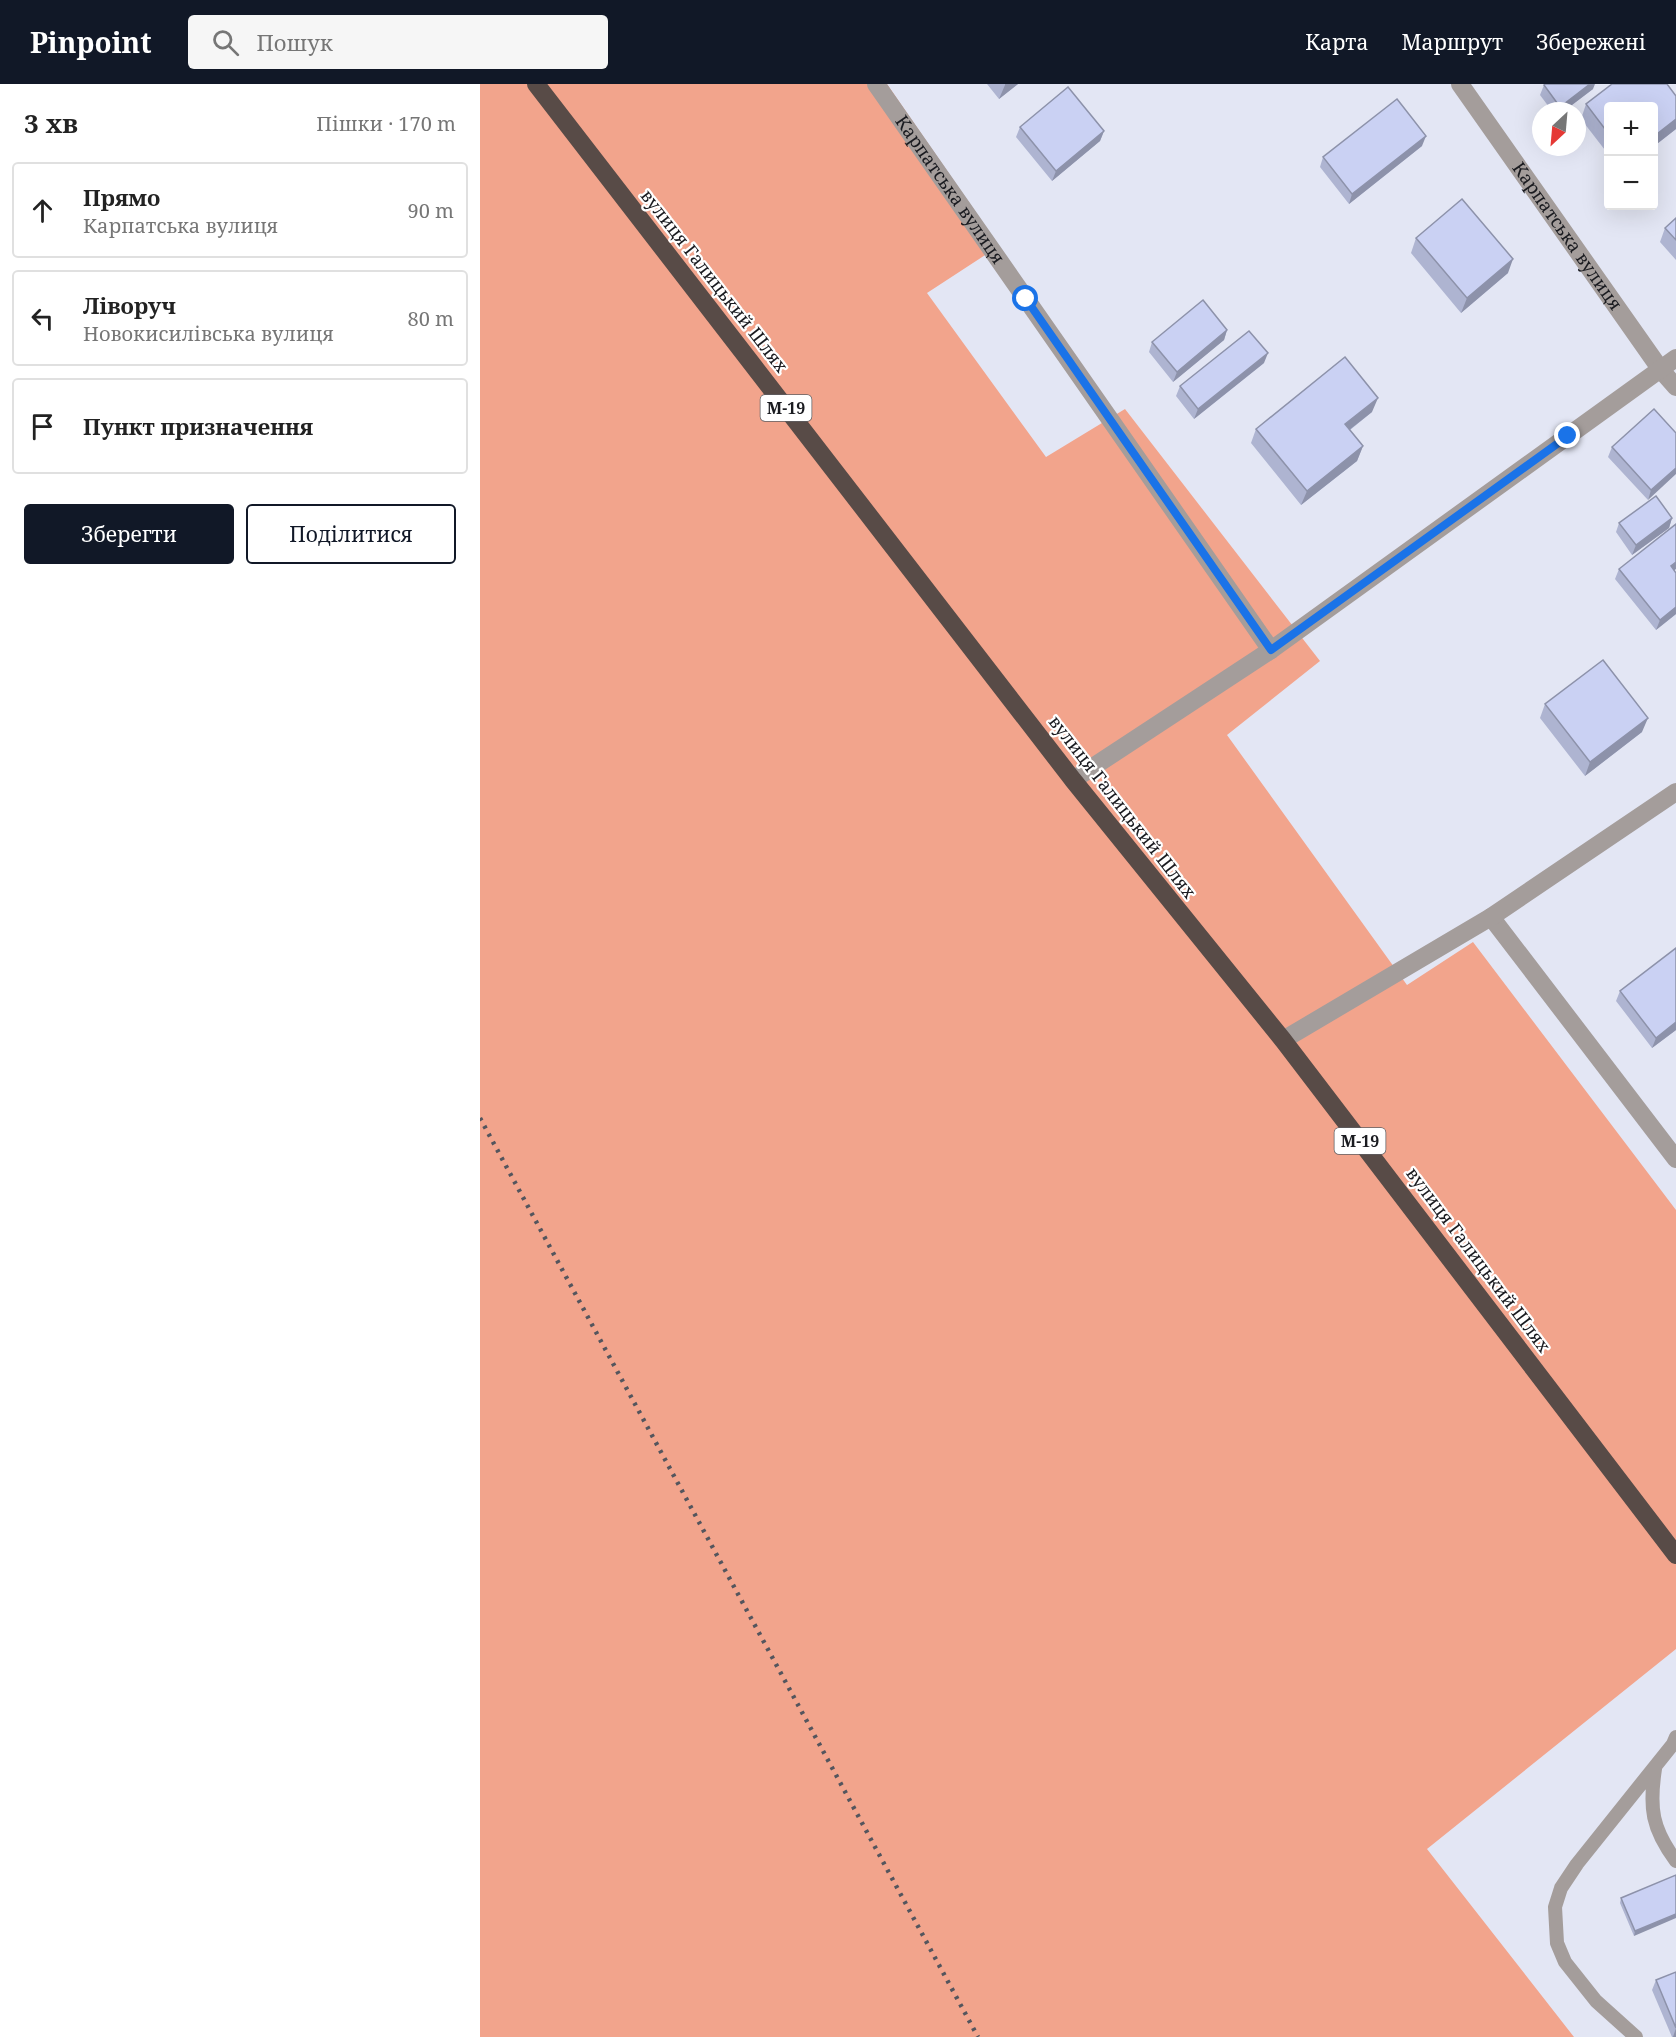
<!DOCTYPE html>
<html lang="uk">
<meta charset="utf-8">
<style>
:root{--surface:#fff;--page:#f6f6f6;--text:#222;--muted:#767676;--line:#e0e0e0;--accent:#111827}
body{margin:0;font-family:"Noto Serif",serif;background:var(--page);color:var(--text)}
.controls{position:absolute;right:18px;top:18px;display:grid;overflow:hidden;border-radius:6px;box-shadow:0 6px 24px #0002}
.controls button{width:54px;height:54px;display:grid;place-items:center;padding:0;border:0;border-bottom:2px solid var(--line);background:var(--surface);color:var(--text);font:30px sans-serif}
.compass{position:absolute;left:1052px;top:18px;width:54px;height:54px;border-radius:50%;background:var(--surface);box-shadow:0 6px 24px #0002;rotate:206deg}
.stop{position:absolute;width:18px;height:18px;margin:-14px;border:4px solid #1a73e8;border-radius:50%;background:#fff}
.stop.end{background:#1a73e8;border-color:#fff;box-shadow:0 2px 6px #0008}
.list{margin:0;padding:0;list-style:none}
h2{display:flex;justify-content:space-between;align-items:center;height:78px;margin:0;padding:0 24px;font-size:26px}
h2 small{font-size:20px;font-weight:400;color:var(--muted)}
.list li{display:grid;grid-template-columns:39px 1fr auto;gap:18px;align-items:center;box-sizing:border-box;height:96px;margin:0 12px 12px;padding:0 12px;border:2px solid var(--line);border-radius:6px}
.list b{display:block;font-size:22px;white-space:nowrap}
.list p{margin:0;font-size:20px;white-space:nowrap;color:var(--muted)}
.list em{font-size:20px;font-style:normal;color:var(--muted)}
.actions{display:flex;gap:12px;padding:18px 24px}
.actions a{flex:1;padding:14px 0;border:2px solid var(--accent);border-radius:6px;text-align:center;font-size:21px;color:var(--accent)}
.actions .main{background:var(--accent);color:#fff}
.icon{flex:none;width:33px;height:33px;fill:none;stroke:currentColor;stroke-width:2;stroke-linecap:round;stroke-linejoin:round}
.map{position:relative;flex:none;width:1196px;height:1953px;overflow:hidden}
header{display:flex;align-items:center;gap:36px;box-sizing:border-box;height:84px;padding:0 30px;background:var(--accent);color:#fff}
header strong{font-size:28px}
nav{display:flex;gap:33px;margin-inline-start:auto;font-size:21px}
.search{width:420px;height:54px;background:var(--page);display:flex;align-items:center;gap:15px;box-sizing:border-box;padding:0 21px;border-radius:6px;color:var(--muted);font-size:22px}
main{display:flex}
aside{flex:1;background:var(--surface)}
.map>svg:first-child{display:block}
.green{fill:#f2a48c}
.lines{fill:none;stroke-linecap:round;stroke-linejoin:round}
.lane{stroke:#a49d9b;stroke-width:14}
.street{stroke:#a49d9b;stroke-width:18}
.highway{stroke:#584b47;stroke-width:18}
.rail{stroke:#54555d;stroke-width:4.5;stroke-dasharray:3 6;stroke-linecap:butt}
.wall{fill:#aeb4d1}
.shaded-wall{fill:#8d92aa}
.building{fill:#cad1f3;stroke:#8d92aa;stroke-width:1.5}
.route{stroke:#1a73e8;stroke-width:8}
.labels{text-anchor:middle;stroke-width:4.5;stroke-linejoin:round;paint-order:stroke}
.shield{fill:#fff;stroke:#5f5f63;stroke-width:1.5}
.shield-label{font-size:16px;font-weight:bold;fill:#1a1b20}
.street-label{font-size:18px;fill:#1a1b20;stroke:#fff}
</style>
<header>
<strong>Pinpoint</strong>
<div class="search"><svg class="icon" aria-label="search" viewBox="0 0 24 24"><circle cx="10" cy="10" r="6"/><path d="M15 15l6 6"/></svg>Пошук</div>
<nav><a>Карта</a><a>Маршрут</a><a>Збережені</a></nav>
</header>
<main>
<aside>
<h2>3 хв<small>Пішки · 170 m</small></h2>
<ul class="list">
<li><svg class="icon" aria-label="ahead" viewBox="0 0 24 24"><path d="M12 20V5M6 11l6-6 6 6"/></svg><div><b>Прямо</b><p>Карпатська вулиця</p></div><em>90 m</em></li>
<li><svg class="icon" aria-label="left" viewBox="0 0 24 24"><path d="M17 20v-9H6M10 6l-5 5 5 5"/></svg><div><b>Ліворуч</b><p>Новокисилівська вулиця</p></div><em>80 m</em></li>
<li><svg class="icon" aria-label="arrive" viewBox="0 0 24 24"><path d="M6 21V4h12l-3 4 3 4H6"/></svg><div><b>Пункт призначення</b></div></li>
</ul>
<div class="actions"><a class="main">Зберегти</a><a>Поділитися</a></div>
</aside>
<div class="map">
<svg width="1196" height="1953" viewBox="0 0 1196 1953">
<rect width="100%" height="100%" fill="#e3e6f4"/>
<path class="green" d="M0,0H407L519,162L447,209L566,373L645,325L840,577L747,651L927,901L993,858L1196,1126V1565L947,1765L1094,1953H0Z"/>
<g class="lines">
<path class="lane" d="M1175,1685C1169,1724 1172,1745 1196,1777
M1156,1953L1116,1917L1085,1878L1077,1859L1075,1823L1081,1804L1097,1780L1193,1660L1196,1653"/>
<g class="street">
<path id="s1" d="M396,0L791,566"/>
<path id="s2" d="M980,0L1181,286L1196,303"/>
<path d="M593,696L791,566L1196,274"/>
<path d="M1011,833L1196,1075"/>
<path d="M803,956L1011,833L1196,708"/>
</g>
<path class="highway" d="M56,0L593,696L803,956L1196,1471"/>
<path class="rail" d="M0,1034L498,1953"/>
</g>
<path class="wall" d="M507,0H538L519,15Z
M1132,0H1187L1196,12V45L1173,63V22H1128V70L1101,35L1106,20Z
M1064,1L1113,5L1084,27H1072L1060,11Z
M540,43L624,47L620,57L572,97L536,53Z
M942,62L869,120L840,83L843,73Z
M1196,134V176L1180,158L1185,144Z
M936,154L1028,189L981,229L931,169Z
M747,246L744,256L693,298L669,268L672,258Z
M784,279L714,335L696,312L700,302Z
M892,328L870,346L883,362L877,377L821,421L771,359L776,345Z
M1196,349L1168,416L1128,373L1132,363Z
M1192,434L1189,444L1152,471L1136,448L1139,439Z
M1139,485L1194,486L1196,530L1176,546L1135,495Z
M1065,620L1162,648L1105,692L1060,634Z
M1140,907L1196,946L1172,964L1136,917Z
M1196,1791L1154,1852L1140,1819L1141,1814Z
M1196,1888V1953H1192L1172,1906L1176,1896Z"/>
<path class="shaded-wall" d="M525,0H538L519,15L525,1Z
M1110,0H1115L1113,5L1084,27H1078L1080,23Z
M1196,35V45L1173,63V53Z
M624,47L620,57L572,97L576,87Z
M946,52L942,62L869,120L872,110Z
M1033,175L1028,189L981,229L987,214Z
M747,246L744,256L693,298L697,288Z
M788,269L784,279L714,335L718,325Z
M898,314L892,328L859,354L865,340Z
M883,362L877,377L821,421L827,407Z
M1196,384V390L1168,416L1171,406Z
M1192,434L1189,444L1152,471L1156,461Z
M1196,478V485L1187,492L1191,482Z
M1196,523V530L1176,546L1180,536Z
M1168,634L1162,648L1105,692L1110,678Z
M1196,938V946L1172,964L1176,954Z
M1196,1830V1834L1154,1852L1155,1847Z
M1196,1944V1953H1193Z"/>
<path class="building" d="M1065,0H1110L1080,23L1064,1Z
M1132,0H1187L1196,12V35L1173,53V22H1128V49L1106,20Z
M588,3L624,47L576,87L540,43Z
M917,15L946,52L872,110L843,73Z
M982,115L1033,175L987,214L936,154Z
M1196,134V156L1185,144Z
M723,216L747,246L697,288L672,258Z
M769,247L788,269L718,325L700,302Z
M865,273L898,314L865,340L883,362L827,407L776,345Z
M1174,325L1196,349V384L1171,406L1132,363Z
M1176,412L1192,434L1156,461L1139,439Z
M1196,440V478L1191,482L1196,489V523L1180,536L1139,485Z
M1123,576L1168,634L1110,678L1065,620Z
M1196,864V938L1176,954L1140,907Z
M1196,1791V1830L1155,1847L1141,1814Z
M1196,1888V1944L1176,1896Z"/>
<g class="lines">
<path class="route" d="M546,215L791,566L1088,352"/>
</g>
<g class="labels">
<g class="shield">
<rect x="280.5" y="311" width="51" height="26" rx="4.5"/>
<rect x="854.5" y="1044" width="51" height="26" rx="4.5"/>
</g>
<g class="shield-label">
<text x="306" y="330">М-19</text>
<text x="880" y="1063">М-19</text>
</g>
<g class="street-label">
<text dy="6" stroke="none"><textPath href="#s1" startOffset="129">Карпатська вулиця</textPath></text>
<text dy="6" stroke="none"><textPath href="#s2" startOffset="186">Карпатська вулиця</textPath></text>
<text transform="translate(234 197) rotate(52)" y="6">вулиця Галицький Шлях</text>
<text transform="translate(642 723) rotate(52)" y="6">вулиця Галицький Шлях</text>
<text transform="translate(998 1176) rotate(53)" y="6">вулиця Галицький Шлях</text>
</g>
</g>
</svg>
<div class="controls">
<button>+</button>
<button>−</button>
</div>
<svg class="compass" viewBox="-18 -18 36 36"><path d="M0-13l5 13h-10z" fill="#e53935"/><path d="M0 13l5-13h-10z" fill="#767676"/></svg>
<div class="stop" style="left:546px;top:215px"></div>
<div class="stop end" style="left:1088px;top:352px"></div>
</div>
</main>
